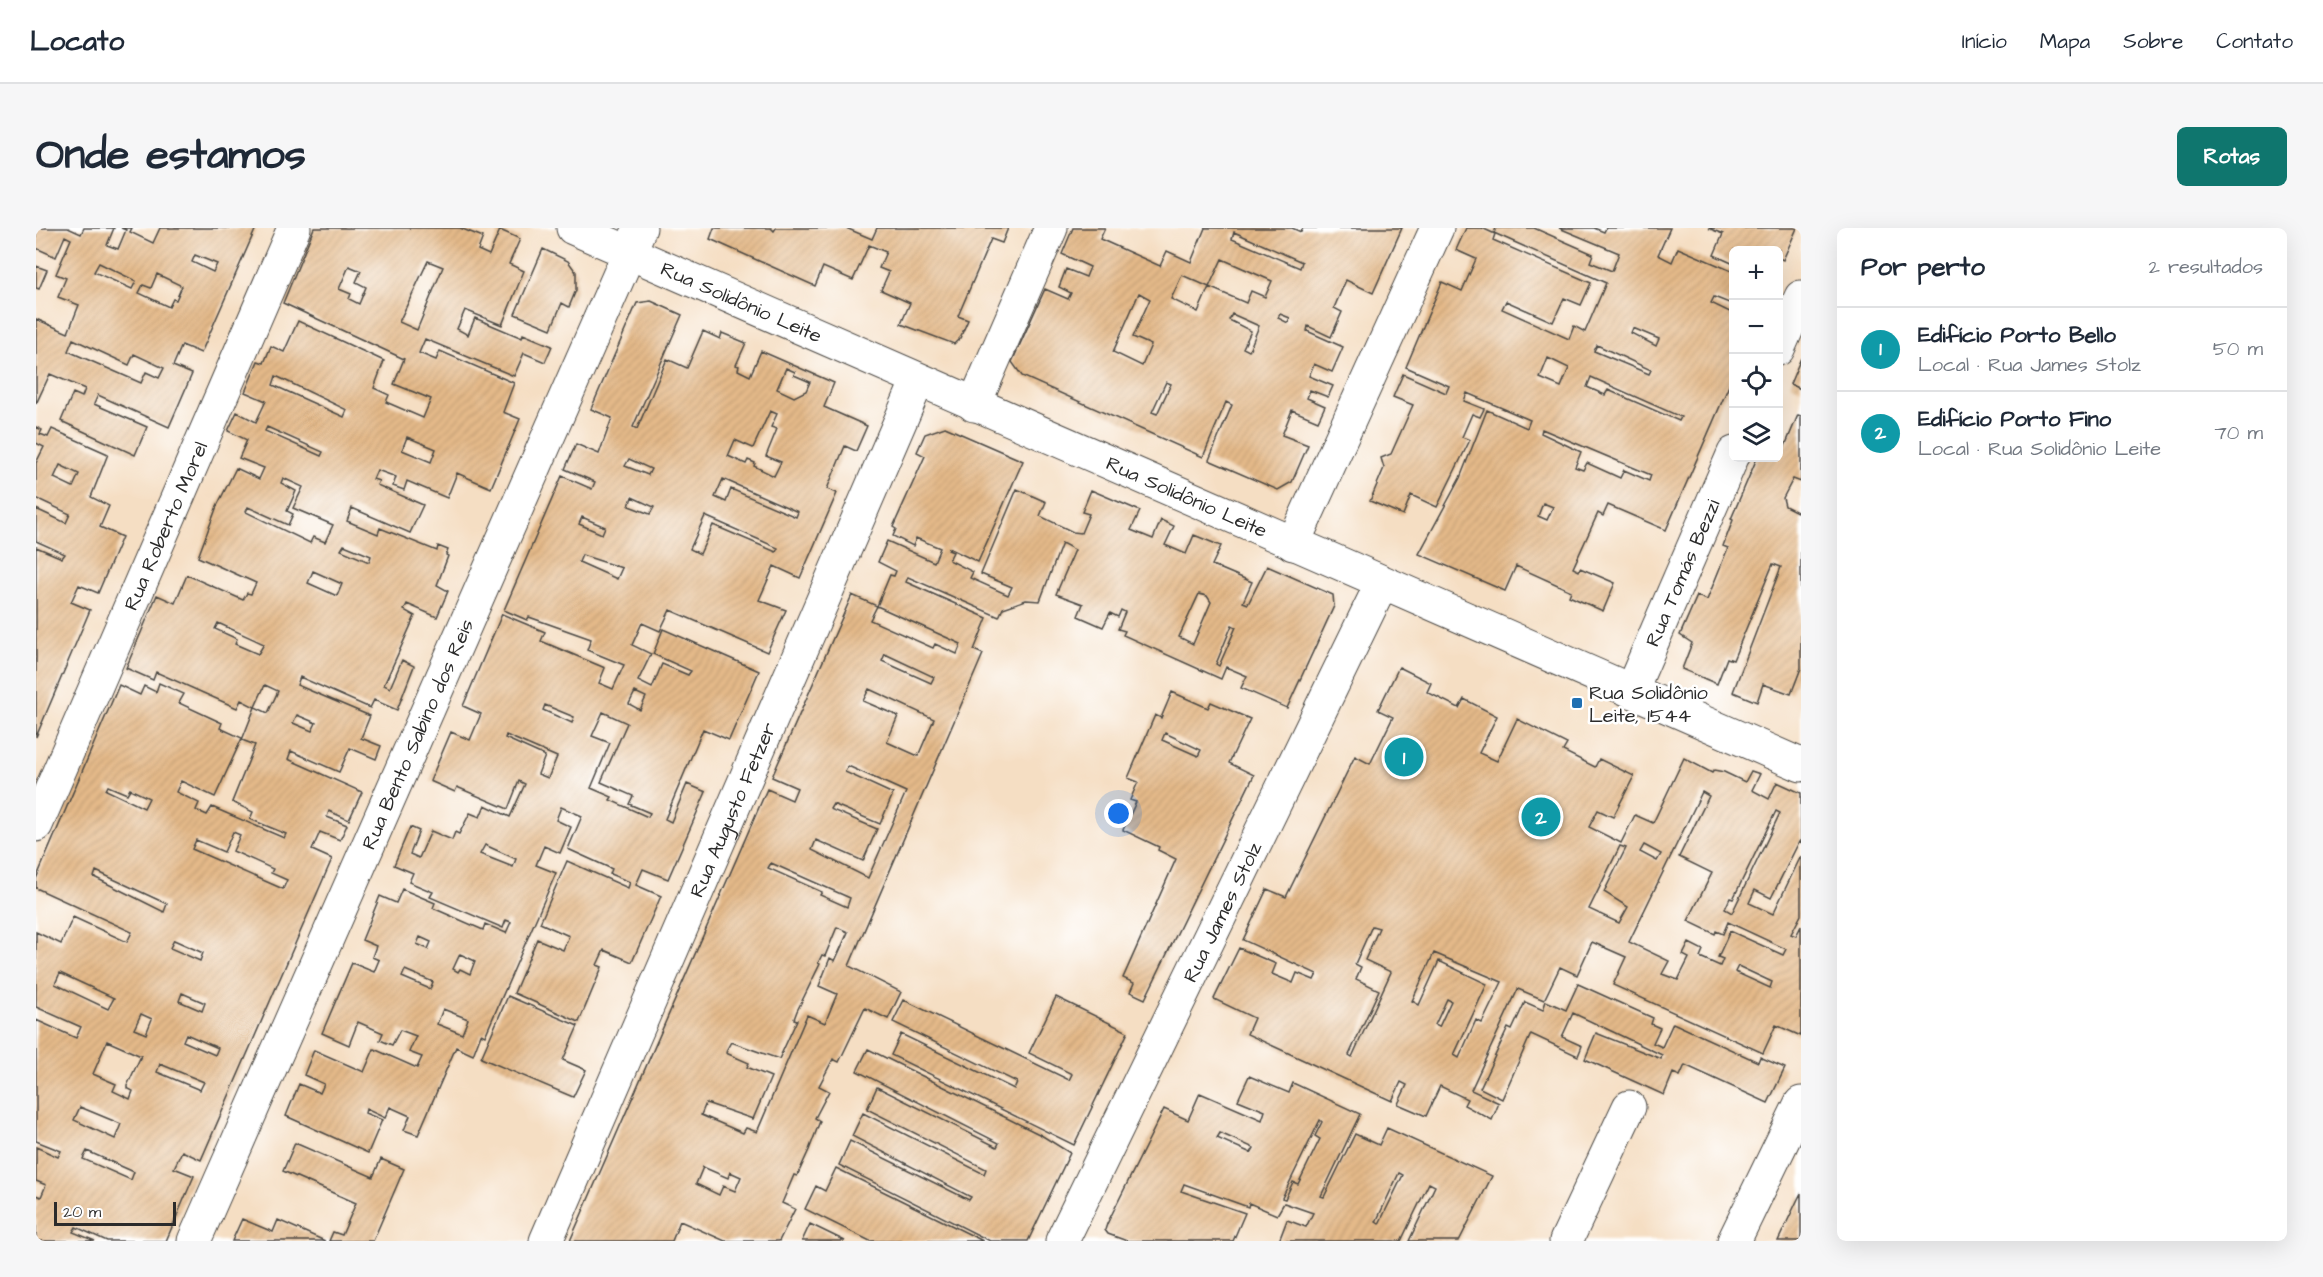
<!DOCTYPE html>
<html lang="pt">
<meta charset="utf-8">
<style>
:root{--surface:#fff;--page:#f6f6f7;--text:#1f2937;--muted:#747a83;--line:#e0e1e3;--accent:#0f766e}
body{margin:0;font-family:"Architects Daughter",sans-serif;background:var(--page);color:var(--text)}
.controls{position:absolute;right:18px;top:18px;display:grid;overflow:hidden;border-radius:9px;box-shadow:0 6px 24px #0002}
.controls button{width:54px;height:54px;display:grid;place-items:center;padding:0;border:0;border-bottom:2px solid var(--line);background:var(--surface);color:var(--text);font:30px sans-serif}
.scale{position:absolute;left:18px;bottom:15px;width:122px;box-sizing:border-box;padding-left:6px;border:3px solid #2b2b2b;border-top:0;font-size:16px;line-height:21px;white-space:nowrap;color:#2b2b2b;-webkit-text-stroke:4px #fff;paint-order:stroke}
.you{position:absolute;left:1083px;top:586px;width:21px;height:21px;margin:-15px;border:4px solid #fff;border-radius:50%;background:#1a73e8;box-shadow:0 0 0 9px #1a73e833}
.badge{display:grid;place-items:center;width:39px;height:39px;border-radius:50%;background:var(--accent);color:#fff;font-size:20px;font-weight:700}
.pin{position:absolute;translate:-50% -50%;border:3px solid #fff;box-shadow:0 2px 6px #0006}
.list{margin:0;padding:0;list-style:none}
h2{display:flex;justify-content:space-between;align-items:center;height:78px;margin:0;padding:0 24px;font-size:26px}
h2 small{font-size:20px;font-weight:400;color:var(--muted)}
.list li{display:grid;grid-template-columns:39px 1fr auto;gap:18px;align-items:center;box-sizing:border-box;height:84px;padding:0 24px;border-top:2px solid var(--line)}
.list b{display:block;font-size:22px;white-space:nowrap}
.list p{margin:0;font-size:20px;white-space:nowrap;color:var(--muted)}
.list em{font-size:20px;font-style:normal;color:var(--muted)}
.icon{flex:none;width:33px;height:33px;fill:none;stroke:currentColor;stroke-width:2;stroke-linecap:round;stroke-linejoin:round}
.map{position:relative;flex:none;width:1765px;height:1013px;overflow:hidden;border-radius:9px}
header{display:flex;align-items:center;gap:36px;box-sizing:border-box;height:84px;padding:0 30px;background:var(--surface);border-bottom:2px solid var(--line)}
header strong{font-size:28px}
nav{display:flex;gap:33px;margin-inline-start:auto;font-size:21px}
.intro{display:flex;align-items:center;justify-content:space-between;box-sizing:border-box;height:144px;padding:0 36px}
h1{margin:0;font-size:42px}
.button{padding:15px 27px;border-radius:9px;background:var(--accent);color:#fff;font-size:21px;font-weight:700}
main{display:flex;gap:36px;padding:0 36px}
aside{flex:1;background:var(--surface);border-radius:9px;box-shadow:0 6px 24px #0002}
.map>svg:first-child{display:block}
.building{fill:url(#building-hatch);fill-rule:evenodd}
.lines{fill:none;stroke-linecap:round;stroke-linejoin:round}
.minor-casing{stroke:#494642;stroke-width:35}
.major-casing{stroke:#494642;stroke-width:35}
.minor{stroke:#fff;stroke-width:33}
.major{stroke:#fff;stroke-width:33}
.poi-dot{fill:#1f6fb2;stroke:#fff;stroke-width:2}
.labels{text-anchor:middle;stroke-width:5;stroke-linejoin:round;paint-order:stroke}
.street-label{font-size:20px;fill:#2b2b2b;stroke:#fff}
.poi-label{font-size:20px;fill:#2b2b2b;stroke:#fff;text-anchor:start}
</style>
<header>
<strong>Locato</strong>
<nav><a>Início</a><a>Mapa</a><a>Sobre</a><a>Contato</a></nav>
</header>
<div class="intro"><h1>Onde estamos</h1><a class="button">Rotas</a></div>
<main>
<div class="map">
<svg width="1765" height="1013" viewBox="0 0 1765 1013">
<defs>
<pattern id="building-hatch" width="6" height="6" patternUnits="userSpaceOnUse" patternTransform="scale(1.5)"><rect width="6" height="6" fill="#e4b989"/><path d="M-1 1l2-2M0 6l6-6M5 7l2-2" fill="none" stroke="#c49f76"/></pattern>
</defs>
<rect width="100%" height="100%" fill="#fff"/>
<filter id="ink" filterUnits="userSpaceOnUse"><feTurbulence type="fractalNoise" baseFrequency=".0167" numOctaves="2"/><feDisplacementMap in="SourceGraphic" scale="12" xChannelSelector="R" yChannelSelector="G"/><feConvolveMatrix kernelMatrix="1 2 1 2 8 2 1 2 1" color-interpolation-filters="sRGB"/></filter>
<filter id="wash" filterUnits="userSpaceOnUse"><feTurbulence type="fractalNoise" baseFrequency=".008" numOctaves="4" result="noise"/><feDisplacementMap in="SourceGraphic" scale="24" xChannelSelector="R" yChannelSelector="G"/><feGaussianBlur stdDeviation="1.35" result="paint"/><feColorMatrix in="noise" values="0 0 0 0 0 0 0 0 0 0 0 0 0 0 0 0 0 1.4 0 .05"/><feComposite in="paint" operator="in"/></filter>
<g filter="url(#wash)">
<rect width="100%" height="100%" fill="#f5dec3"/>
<g id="blocks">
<path class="building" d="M0,0H32L45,6L48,0H78L71,17L82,21L90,2L85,0H96L94,4L117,15L124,0H220L165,125L146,117L137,138L156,146L133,199L62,167L58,176L111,199L99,227L25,193L37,165L46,169L49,161L14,146L0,176V91L32,105L43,77L22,69L30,50L20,46L35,11L29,8L20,29L0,20ZM159,27L181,36L177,44L156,34ZM63,35L100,53L96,61L58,44ZM121,46L146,58L140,72L137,71L133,79L103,65L107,57L115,60ZM37,111L93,137L98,126L128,140L123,150L110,144L105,155L32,123Z
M278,0H424L447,9L442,22L453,27L464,2L484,11L473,36L488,43L466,97L429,82L421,101L432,107L439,90L486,110L487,106L516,118L509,134L488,125L478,148L389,111L383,125L400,132L404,123L478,155L467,184L484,191L455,260L421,245L411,270L371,253L368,262L357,258L360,249L341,242L337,251L343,253L341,257L387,277L374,305L316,280L311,293L342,306L344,300L401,323L402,318L412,322L410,327L412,328L401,357L412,363L401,389L371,376L368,382L379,388L348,457L354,460L366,432L378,438L361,482L338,472L334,480L264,449L261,457L334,488L325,510L345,518L340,531L314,520L303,544L255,523L252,531L326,564L313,592L293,583L291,589L311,597L304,612L284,604L276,622L296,631L165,932L146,923L138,940L158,948L130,1013H71L40,999L37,1004L59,1013H0V967L5,969L10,957L0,953V919L22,929L25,923L0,913V792L40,810L45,799L0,779V704L25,716L37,689L91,714L96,704L0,660V651L83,457L104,467L108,458L120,464L123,455L148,466L143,475L186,495L184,500L206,510L179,569L145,553L140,564L163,575L160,582L171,587L176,579L248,610L250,606L214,591L217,584L196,574L219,517L206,512L219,479L205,472L201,480L120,444L117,452L90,440L121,367L139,375L151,347L207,372L211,365L215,366L220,355L162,329L181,278L200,240L223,251L228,240L203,230L211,212L192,203L201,184L220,194L230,173L209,164L222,133L228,135L235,118L248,124L262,93L348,133L338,160L353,167L350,174L387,190L395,171L358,156L368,131L247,75ZM392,33L407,39L381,102L363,94ZM313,38L325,43L320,54L330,59L323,76L313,71L315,66L303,61ZM240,148L311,182L308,189L237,157ZM231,199L287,224L285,228L229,203ZM371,209L400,221L395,234L366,222ZM247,250L267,259L257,280L297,297L289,314L277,309L274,315L210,284L212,279L252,297L257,286L251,283L260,263L245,255ZM308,317L335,328L333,334L305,322ZM277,343L306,356L301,368L272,355ZM182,395L228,416L222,426L199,416L201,411L179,401ZM229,457L242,463L232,485L219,479ZM261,487L280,495L276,503L257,495ZM72,558L91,566L94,561L113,570L108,580L70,562ZM197,604L204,607L197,623L237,641L235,645L251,652L247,661L156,621L160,612L188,624ZM60,643L131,676L128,684L58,649ZM138,712L167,725L164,733L134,720ZM24,745L78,770L72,781L19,756ZM146,765L169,775L166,783L143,773ZM105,786L116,791L110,806L98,801ZM150,806L182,820L179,827L147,813ZM71,813L105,828L91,858V860L97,863L94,871L77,863L80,856L57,846ZM124,836L168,854L164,862L121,844ZM44,879L85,896L79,911L38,892ZM51,923L98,944L95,952L47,931Z
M678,0H735L738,3L740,0H810L836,11L841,0H972L966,15L955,11L922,88L932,92L924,110L918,116L865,96L874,75L845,62L853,44L843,40L850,24L833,17L817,52L787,39L779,58L674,11Z
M1037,0H1069L1064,11L1124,38L1131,23L1155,34L1169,0H1256L1265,4L1267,0H1366L1337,65L1310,52L1298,80L1306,84L1295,109L1272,98L1271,103L1307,119L1296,144L1278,136L1273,148L1297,158L1292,169L1274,162L1271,170L1289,178L1282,193L1256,182L1246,207L1272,217L1256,254L1242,262L1173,232L1196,177L1190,174L1167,229L986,148L976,134L1009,61L1032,71L1035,65L1023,59L1030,41L1050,49L1054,39L1026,26ZM1198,4L1266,34L1264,40L1196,11ZM1186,31L1236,53L1229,69L1215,63L1210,75L1173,59L1162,84L1135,71L1146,47L1173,59ZM1103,65L1114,71L1097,109L1115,117L1106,138L1077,124ZM1196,86L1223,98L1213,123L1207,120L1215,103L1193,92ZM1244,86L1254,90L1252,95L1242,90ZM1130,154L1135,156L1121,186L1116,184Z
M1430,0H1446L1459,6L1457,12L1555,55L1545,77L1528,70L1517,94L1470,73L1466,81L1533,111L1538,98L1549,104L1570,55L1458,5L1460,0H1498L1557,26L1554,34L1576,43L1583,25L1523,0H1558L1568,4L1570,0H1634L1622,27L1636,34L1642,20L1698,44V77L1678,69L1675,75L1698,86V146L1630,302L1572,277L1567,288L1562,285L1537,340L1543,343L1544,340L1579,355L1567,383L1533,368L1535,363L1480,338L1469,363L1383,326L1424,250L1451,182L1491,200L1494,192L1431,165L1428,173L1448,181L1444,189L1436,186L1426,209L1434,212L1401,279L1375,267L1367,287L1334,273L1348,240L1345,230L1355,226L1377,177L1357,169L1367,146L1410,165L1413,158L1370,139L1406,54L1426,63L1440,31L1420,22ZM1597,100L1623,111L1620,118L1595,105ZM1561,117L1615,142L1613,146L1558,123ZM1512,130L1533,140L1525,159L1504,150ZM1555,149L1645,189L1643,193L1572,162L1569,167L1551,159ZM1506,201L1615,247L1613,253L1588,242L1584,250L1551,235L1547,242L1539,239L1545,224L1505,205ZM1507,275L1517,279L1511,292L1502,288Z
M1672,0H1761L1747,32L1743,30V22H1698V36L1678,27L1687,6Z
M507,21L532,33L540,44V62L533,79L526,75L515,101L479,86Z
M0,38L11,42L3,61L0,60Z
M615,73L646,87L597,199L601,201L631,131L651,140L667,103L684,111L686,105L710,115L700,137L703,138L702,142L714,148L725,123L798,155L788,179L831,198L820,223L809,218L791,261L801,265L764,350L738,338L723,372L750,382L731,424L634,382L624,403L606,395L596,417L615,426L602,453L616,460L626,436L652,447L655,443L617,426L627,401L723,443L693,512L667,501L629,591L635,594L651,556L670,564L632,651L607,641L600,657L625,668L596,734L568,722L561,737L566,739L543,794L478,765L501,711L527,722L533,708L504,695L531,633L592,660L594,654L574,646L576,641L532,621L546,588L525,579L520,592L535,599L524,625L508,618L500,637L520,645L449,808L445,806L437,827L420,819L382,907L368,902L374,888L354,879L349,890L330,881L329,885L346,892L332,925L250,888L263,856L284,865L288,856L268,847L278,822L328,844L338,821L381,840L386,829L373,824L380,808L364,802L356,817L344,812L347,805L322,794L313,817L286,805L316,735L338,744L343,732L336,729L340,718L326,712L344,668L360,675L366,661L399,675L397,680L447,702L449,696L470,705L475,694L470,692L467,700L394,669L397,664L373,654L377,645L358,637L374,599L383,603L374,626L383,630L395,603L416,612L419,604L423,606L434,585L444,589L449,577L474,589L489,556L483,553L472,581L421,559L419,564L394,553L415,504L434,512L445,486L427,478L466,386L509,404L505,413L569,440L563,455L577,461L588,437L551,422L555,411L493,389L491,392L468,382L526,248L556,261L559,254L529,241L540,216L563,226L576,190L555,181L601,75ZM750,140L759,144L758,147L774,154L770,163L758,169L741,161ZM734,183L741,186L735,199L741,201L730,228L745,234L738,248L718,238L719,235L712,232L710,236L692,228L699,212L717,220ZM593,231L615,241L612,247L589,238ZM687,251L762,284L760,289L695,261L690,274L679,269ZM596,269L618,279L614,286L593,278ZM669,288L742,320L740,324L677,297L664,326L654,321ZM546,289L569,299L566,306L543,296ZM546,327L586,340L581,351L543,334ZM599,464L610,469L604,482L593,476ZM509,477L538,489L536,495L507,482ZM567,484L591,495L565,554L597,568L593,576L614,585L612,589L574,572L576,569L555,560L574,515L556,508ZM470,507L521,529L512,550L502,546L509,528L469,510ZM449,617L480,631L477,639L444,626ZM384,709L395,714L392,721L381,716ZM424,726L439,733L434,746L424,741L422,744L417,741ZM369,742L397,754L394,761L366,749ZM407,781L432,791L426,806L401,796Z
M1765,130V161L1754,156Z
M1762,187L1765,188V254L1757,251L1747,270L1749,278L1765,286V440L1755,466L1727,456L1721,474L1697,464L1745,339L1737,336L1697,432L1691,430L1681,456L1646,441L1656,415L1644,407L1661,368L1671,372L1692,320L1687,318L1697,292L1695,291L1721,230H1743V215L1749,218Z
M0,199L6,202L4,206L12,209L16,201L72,226L55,269L73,278L64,299L86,309L62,365L43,357L35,374L54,382L0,509V319L26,330L29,326L0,313V281L30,295L34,286L0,270V235L8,219L0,215ZM24,237L43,246L37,259L18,250Z
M909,199L987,233L942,334L913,320L912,322L917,324L913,332L937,344L934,350L972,367L976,359L945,346L981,261L1010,274L1004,288L1037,304L1045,305L1053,286L1046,284L1055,262L1104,283L1095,302L1117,311L1125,292L1138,298L1129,317L1150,326L1158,307L1185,318L1176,337L1216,354L1207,374L1212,376L1231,338L1297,367L1298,378L1251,480L1205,460L1211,448L1190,439L1185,451L1087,407L1089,403L1082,401L1089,384L1085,382L1082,389L1074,385L1067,399L1042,388L1047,376L1020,366L1039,322L1026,315L1004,373L990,372L967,380L963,389L872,349L870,354L951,390L938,422L947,426L813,738L865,764L852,791L829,780L803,834L797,831L783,858L793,863L779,890L784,893L773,922L761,948L758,947L746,975L759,981L743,1013H689L644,993L636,1013H534L731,561L756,572L761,560L736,549L816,367L841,378L834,392L897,420L899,416L921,426L925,416L841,378L854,347L858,348L860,343L842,334L851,313L898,334L904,320L880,310L877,318L857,308L860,301L857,299L889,228L881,224L889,206ZM1163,366L1171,368L1175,374L1157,416L1143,409ZM1196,397L1200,399L1183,438L1180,436ZM849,426L898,449L895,455L846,433ZM833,461L898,491L882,528L851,514L862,488L827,473ZM812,538L870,564L832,650L776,622L780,612L827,633L841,601L794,581L797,576L844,596L857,566L809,544ZM735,635L814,670L811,679L784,667L786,664L732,640ZM801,699L812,704L799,733L794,730L783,758L801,766L789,795L771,787L721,904L710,900L707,905L665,887L670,875L717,891L735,849L711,839L713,835L690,825L691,821L695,814L743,831L761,792L758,791L761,783L784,736L782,735L786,727L789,728ZM667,939L692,950L694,944L705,949L699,963L687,958L683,967L660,956Z
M1363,439L1395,455L1391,464L1423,480L1428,471L1461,488L1443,525L1461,533L1481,491L1531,516L1527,523L1559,539L1563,531L1598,548L1577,589L1562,582L1553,599L1585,615L1599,587L1617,595L1648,530L1676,545L1678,542L1688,544L1709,554L1715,543L1724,546L1716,562L1733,571L1741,554L1765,565V615L1763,614L1735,670L1719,662L1713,675L1737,686L1765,628V687L1755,706L1760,708L1765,698V808L1740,797L1727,825L1577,757L1590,729L1556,714L1541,747L1524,739L1508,772L1482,761L1435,862L1463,875L1456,892L1428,877L1431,871L1404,858L1390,888L1362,876L1371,857L1365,854L1356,873L1211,806L1218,790L1178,771L1203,720L1240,736L1236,746L1257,755L1261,745L1278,752L1281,746L1207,712L1231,661L1250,669L1319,528L1334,536L1357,489L1342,482ZM1666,564L1673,568L1643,629L1676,645L1652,693L1679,706L1680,703L1687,706L1692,694L1750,721L1747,727L1694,703L1682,729L1687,731L1684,738L1664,729L1667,722L1653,715L1647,727L1653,730L1642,752L1626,746L1633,733L1593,714ZM1740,583L1744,585L1696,685L1689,681L1694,670L1697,671ZM1608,617L1625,626L1621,633L1604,624ZM1584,618L1590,620L1568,664L1592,679L1583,695L1553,681ZM1336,698L1343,700L1329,732L1355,744L1316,829L1313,827L1343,762L1320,751L1325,739L1319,736ZM1398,725L1466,754L1446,795L1440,792L1423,830L1418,827L1451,756L1403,733L1383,777L1376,773ZM1702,738L1736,754L1734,760L1699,744ZM1411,771L1415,773L1403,799L1399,797Z
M1136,464L1172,480L1175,474L1214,491L1193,535L1218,547L1109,771L1094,764L1098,755L1087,750L1140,631L1122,622L1123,619L1087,602L1100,574L1094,572L1102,554L1092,550L1119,487L1125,490ZM1129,505L1165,522L1162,528L1126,512Z
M1542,756L1617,790L1615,796L1624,800L1617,815L1626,819L1637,795L1722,834L1724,829L1749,840L1732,875L1649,837L1644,848L1637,845L1628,867L1549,831L1560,805L1625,831L1626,827L1537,785L1526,809L1546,818L1542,828L1495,806L1466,871L1444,860L1472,800L1476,802L1489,774L1507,782L1510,773L1530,782Z
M472,768L542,798L527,832L550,842L537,869L445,830Z
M1020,769L1092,804L1038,917L855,827L865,806L978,861L981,854L857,794L868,772L1033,852L1036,846L993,825Z
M832,821L1005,907L1034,925L992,1013H954L803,937L814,913L933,972L935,969L816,908L827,885L948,946L950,941L831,881L841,859L961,919L963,915L821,843Z
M1213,848L1253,865L1257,855L1324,886L1285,968L1288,969L1319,906L1343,917L1351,900L1456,948L1423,1013H1373L1399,958L1393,955L1365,1013H1243L1251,992L1270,999L1277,985L1248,975L1241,987L1213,975L1212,979L1148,956L1145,963L1209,985L1197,1013H1091L1072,1006L1069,1002L1071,996L1128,881L1152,892L1164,865L1226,892L1229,883L1202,872ZM1284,892L1286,894L1279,908L1284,911L1262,956L1257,954L1249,971L1246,970ZM1184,905L1218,920L1215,925L1181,910ZM1363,945L1367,947L1343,996L1340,994Z
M259,915L337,949L345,931L368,941L337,1013H293L297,1004L306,1007L320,975L247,943Z
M800,940L947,1013H834L769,981L780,958L789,963Z
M1765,965V1013H1742L1761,973Z
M206,991L237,1004L242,992L289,1013H196Z
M774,996L809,1013H766Z"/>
</g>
</g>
<g filter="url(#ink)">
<use href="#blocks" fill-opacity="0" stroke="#494642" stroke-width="1.5"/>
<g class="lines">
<g class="minor-casing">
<g id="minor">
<path d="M1742,121L1765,69"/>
<path d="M938,177L1015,0"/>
<path d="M1257,316L1401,0"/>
<path id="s1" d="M1595,463L1698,225"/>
<path id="s2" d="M0,597L258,0"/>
<path id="s3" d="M158,1013L604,0"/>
<path id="s4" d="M510,1013L882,152"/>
<path id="s5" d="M1026,1013L1346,355"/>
<path d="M1530,1013L1593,879"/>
<path d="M1698,1013L1765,875"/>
</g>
</g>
<g class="major-casing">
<g id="major">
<path id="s6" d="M537,0L1765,537"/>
</g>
</g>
<use href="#minor" class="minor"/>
<use href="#major" class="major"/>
</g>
</g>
<rect class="poi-dot" x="1535" y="469" width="12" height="12" rx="3"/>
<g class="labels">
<g class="street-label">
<text dy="7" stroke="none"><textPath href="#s6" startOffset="184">Rua Solidônio Leite</textPath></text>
<text dy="7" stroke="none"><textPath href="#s6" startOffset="670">Rua Solidônio Leite</textPath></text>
<text dy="7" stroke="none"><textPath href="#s2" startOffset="326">Rua Roberto Morel</textPath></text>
<text dy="7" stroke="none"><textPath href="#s1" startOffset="129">Rua Tomás Bezzi</textPath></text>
<text dy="7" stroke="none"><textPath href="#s3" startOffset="554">Rua Bento Sabino dos Reis</textPath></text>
<text dy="7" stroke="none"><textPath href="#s4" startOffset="470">Rua Augusto Fetzer</textPath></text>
<text dy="7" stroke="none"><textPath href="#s5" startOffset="366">Rua James Stolz</textPath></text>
</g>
<g class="poi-label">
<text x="1553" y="471">Rua Solidônio<tspan x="1553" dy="23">Leite, 1544</tspan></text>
</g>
</g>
</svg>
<div class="controls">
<button>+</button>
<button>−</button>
<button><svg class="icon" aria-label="locate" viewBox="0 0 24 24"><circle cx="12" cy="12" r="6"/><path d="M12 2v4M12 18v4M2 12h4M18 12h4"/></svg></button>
<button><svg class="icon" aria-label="layers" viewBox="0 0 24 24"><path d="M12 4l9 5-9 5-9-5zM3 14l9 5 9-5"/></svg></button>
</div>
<div class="scale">20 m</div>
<div class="you"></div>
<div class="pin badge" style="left:1368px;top:529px;background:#0f9aa8">1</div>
<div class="pin badge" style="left:1505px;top:589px;background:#0f9aa8">2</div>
</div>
<aside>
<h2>Por perto<small>2 resultados</small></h2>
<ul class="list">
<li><span class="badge" style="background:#0f9aa8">1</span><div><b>Edifício Porto Bello</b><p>Local · Rua James Stolz</p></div><em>50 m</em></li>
<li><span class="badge" style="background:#0f9aa8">2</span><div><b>Edifício Porto Fino</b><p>Local · Rua Solidônio Leite</p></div><em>70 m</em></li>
</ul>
</aside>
</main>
